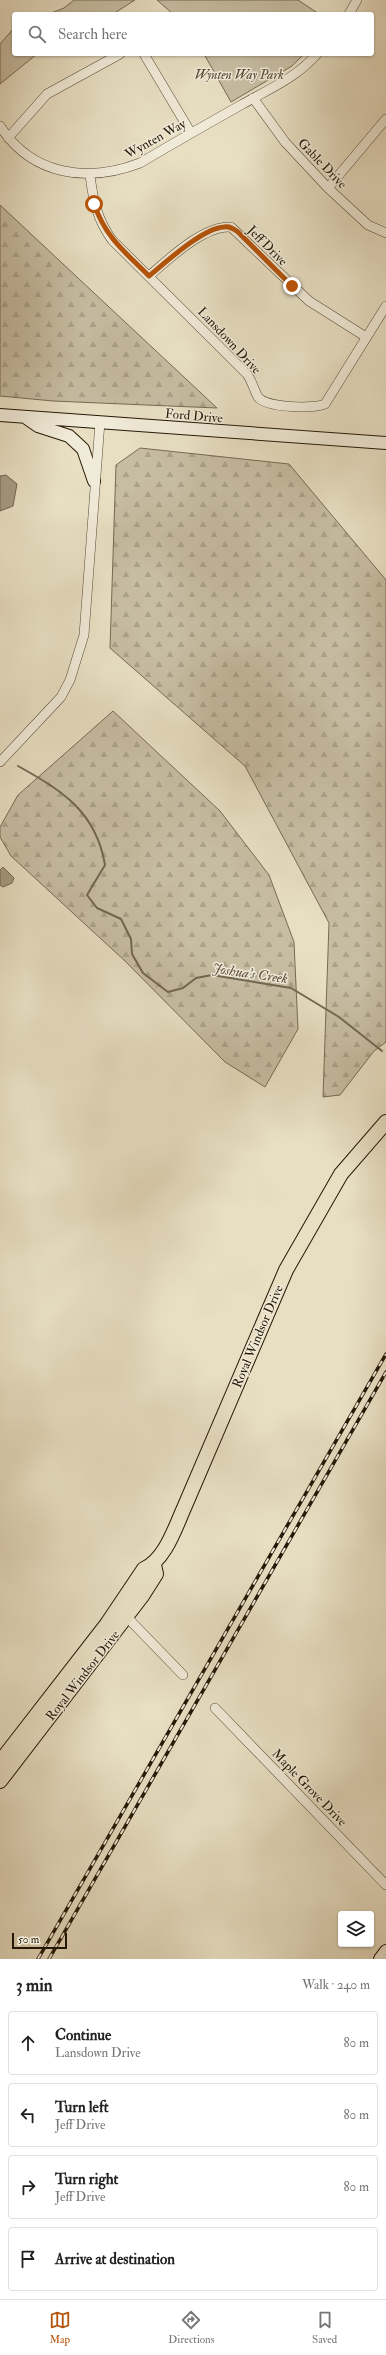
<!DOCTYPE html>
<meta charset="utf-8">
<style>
:root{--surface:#fff;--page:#f6f6f6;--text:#222;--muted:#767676;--line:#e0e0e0;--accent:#b45309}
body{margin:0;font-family:"IM FELL Double Pica",serif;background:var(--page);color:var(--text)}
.controls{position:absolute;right:12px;bottom:12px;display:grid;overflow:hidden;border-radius:4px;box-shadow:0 1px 3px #0004}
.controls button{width:36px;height:36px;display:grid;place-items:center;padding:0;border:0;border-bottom:1px solid var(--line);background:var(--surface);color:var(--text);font:20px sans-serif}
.scale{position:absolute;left:12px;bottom:10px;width:55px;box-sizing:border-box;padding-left:4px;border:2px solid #251806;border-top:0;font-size:11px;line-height:14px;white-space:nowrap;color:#251806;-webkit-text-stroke:3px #f0ead8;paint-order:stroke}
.stop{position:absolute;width:12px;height:12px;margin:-9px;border:3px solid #b45309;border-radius:50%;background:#fff}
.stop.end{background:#b45309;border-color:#fff;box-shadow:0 1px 4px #0008}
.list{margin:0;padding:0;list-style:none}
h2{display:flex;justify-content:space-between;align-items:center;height:52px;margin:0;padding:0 16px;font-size:17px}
h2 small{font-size:13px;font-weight:400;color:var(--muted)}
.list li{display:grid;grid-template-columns:26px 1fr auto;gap:12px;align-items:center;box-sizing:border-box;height:64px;margin:0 8px 8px;padding:0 8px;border:1px solid var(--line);border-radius:4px}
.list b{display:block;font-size:15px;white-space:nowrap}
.list p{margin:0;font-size:13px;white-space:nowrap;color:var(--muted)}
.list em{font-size:13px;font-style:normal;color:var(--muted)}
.icon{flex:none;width:22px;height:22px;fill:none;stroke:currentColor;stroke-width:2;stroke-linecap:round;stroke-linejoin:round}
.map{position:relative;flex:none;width:386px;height:1959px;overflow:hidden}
.search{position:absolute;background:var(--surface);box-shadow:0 1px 3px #0004;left:12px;right:12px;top:12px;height:44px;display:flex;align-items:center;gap:10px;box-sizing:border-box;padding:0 14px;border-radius:4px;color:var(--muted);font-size:15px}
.sheet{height:340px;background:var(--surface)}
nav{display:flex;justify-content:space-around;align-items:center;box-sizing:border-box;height:56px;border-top:1px solid var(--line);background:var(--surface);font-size:11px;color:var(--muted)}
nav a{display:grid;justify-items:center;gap:2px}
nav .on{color:var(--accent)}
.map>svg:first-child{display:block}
.forest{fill:url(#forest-firs);stroke:#766a54}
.park{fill:#c7bda3;stroke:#766a54}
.water{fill:#a69b83;stroke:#726751}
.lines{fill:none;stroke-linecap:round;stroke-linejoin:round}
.stream{stroke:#726751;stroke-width:2}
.minor-casing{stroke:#564a35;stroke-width:10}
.secondary-casing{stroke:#251806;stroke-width:14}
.primary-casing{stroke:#251806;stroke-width:16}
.minor{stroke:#f0ead8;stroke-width:9}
.secondary{stroke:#f0ead8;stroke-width:12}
.primary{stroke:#e8dfc3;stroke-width:14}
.rail-casing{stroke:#251806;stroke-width:3.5}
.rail{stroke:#f0ead8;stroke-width:2;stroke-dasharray:6;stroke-linecap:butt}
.route{stroke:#b45309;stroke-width:5}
.labels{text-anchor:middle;stroke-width:3;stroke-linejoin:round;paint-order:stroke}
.park-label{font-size:13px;font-style:italic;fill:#564a35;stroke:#f0ead8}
.street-label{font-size:13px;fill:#251806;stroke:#f0ead8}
.water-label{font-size:14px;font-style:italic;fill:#594c38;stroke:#f0ead8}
</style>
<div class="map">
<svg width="386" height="1959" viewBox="0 0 386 1959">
<defs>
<pattern id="forest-firs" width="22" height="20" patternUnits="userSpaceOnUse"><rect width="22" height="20" fill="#c7bda3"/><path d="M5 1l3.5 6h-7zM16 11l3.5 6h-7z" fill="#aba28b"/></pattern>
</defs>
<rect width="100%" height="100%" fill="#e8dfc3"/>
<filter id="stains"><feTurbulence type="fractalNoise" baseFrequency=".005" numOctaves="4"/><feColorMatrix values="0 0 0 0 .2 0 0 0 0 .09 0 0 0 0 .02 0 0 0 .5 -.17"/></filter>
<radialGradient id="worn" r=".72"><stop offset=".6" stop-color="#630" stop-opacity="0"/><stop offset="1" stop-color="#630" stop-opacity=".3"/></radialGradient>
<path class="forest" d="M0,205L217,408L53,401L0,396Z
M140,448L289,464L386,580V1042L374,1051L340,1095L323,1097L329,923L245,766L110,648L116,465Z
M113,711L220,811L269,875L294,942L298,1029L265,1087L225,1062L125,961L11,856L0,837V827L18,795Z"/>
<path class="park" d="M74,0H135L113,14H49L64,8Z
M157,0H298L319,14H173Z
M14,28V54H37L0,84V44Z
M204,54H304L292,66L231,102Z"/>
<path class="water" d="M6,475L17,484L13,506L0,511V476Z
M3,867L14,878L12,883L3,887L0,885V870Z"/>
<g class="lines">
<path class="stream" d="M18,766C61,790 96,811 105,865L87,895L97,908L121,919L131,939L132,954L143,973L168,992L183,988L196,978L212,975L291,988L339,1017L382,1051"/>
<g class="minor-casing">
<path id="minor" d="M349,14L357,0
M144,54L191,133
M253,98L285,142L328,188L368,225L386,233
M0,126C32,176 88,183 140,163C174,143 207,124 241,105C269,89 296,78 317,54
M8,138L47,94L120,54
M90,175C93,200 97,219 112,240L247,374C252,381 254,390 258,397C266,408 314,409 325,404L386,306
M328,188L386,119
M149,276C169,259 204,225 231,227L309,301L366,337
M0,762L61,697L70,680L84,635L100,422
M123,1613L183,1675
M215,1708L386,1885"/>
</g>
<g class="secondary-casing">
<path id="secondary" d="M0,415L386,443
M25,417L38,426L69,436L83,449L94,481
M380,1959L386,1951"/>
</g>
<g class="primary-casing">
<path id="primary" d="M0,1762L107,1624L144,1569C165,1560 175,1528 184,1508L286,1270L341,1174L386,1122
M0,1781L142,1596L156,1574L154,1565"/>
</g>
<use href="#minor" class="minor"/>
<use href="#secondary" class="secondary"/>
<use href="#primary" class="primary"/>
<g class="rail-casing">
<path id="rail" d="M38,1959L386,1354
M49,1959L386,1372"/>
</g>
<use href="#rail" class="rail"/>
</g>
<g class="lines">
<path class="route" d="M94,204C106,238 124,251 149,276C166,262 203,228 224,227C230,226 234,229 238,232L292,286"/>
</g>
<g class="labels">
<g class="park-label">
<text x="239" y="79">Wynten Way Park</text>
</g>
<g class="street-label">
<text transform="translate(155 138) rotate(-29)" y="5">Wynten Way</text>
<text transform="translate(323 163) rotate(46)" y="5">Gable Drive</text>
<text transform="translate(268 245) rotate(45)" y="5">Jeff Drive</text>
<text transform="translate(230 340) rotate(47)" y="5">Lansdown Drive</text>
<text transform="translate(194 415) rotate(5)" y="5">Ford Drive</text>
<text transform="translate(257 1336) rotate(-67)" y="5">Royal Windsor Drive</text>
<text transform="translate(82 1675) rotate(-52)" y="5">Royal Windsor Drive</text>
<text transform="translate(310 1787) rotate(46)" y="5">Maple Grove Drive</text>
</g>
<g class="water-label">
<text transform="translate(250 973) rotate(8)" y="5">Joshua's Creek</text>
</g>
</g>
<rect width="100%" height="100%" filter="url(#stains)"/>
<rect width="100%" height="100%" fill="url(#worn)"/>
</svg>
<div class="controls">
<button><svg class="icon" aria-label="layers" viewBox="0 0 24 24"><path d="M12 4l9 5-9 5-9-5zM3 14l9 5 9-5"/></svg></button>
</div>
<div class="scale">50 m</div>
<div class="stop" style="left:94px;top:204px"></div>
<div class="stop end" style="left:292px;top:286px"></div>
<div class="search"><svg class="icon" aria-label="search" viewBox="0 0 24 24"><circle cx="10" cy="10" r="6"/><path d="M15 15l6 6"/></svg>Search here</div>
</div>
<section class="sheet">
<h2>3 min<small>Walk · 240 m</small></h2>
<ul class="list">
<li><svg class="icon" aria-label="ahead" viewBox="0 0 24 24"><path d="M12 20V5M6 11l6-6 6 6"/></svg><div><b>Continue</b><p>Lansdown Drive</p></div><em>80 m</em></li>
<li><svg class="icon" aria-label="left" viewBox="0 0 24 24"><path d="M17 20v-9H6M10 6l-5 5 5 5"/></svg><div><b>Turn left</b><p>Jeff Drive</p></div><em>80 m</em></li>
<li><svg class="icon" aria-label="right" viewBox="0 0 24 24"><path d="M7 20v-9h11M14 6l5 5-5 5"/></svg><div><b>Turn right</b><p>Jeff Drive</p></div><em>80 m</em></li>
<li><svg class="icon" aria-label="arrive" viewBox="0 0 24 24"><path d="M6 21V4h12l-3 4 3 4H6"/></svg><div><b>Arrive at destination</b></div></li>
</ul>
</section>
<nav>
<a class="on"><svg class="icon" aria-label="map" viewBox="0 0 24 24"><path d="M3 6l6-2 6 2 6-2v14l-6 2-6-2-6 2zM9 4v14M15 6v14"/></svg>Map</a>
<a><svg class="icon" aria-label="directions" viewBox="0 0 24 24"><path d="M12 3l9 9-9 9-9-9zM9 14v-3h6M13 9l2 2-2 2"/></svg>Directions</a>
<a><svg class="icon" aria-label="saved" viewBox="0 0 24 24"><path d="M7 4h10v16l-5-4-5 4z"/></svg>Saved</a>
</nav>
